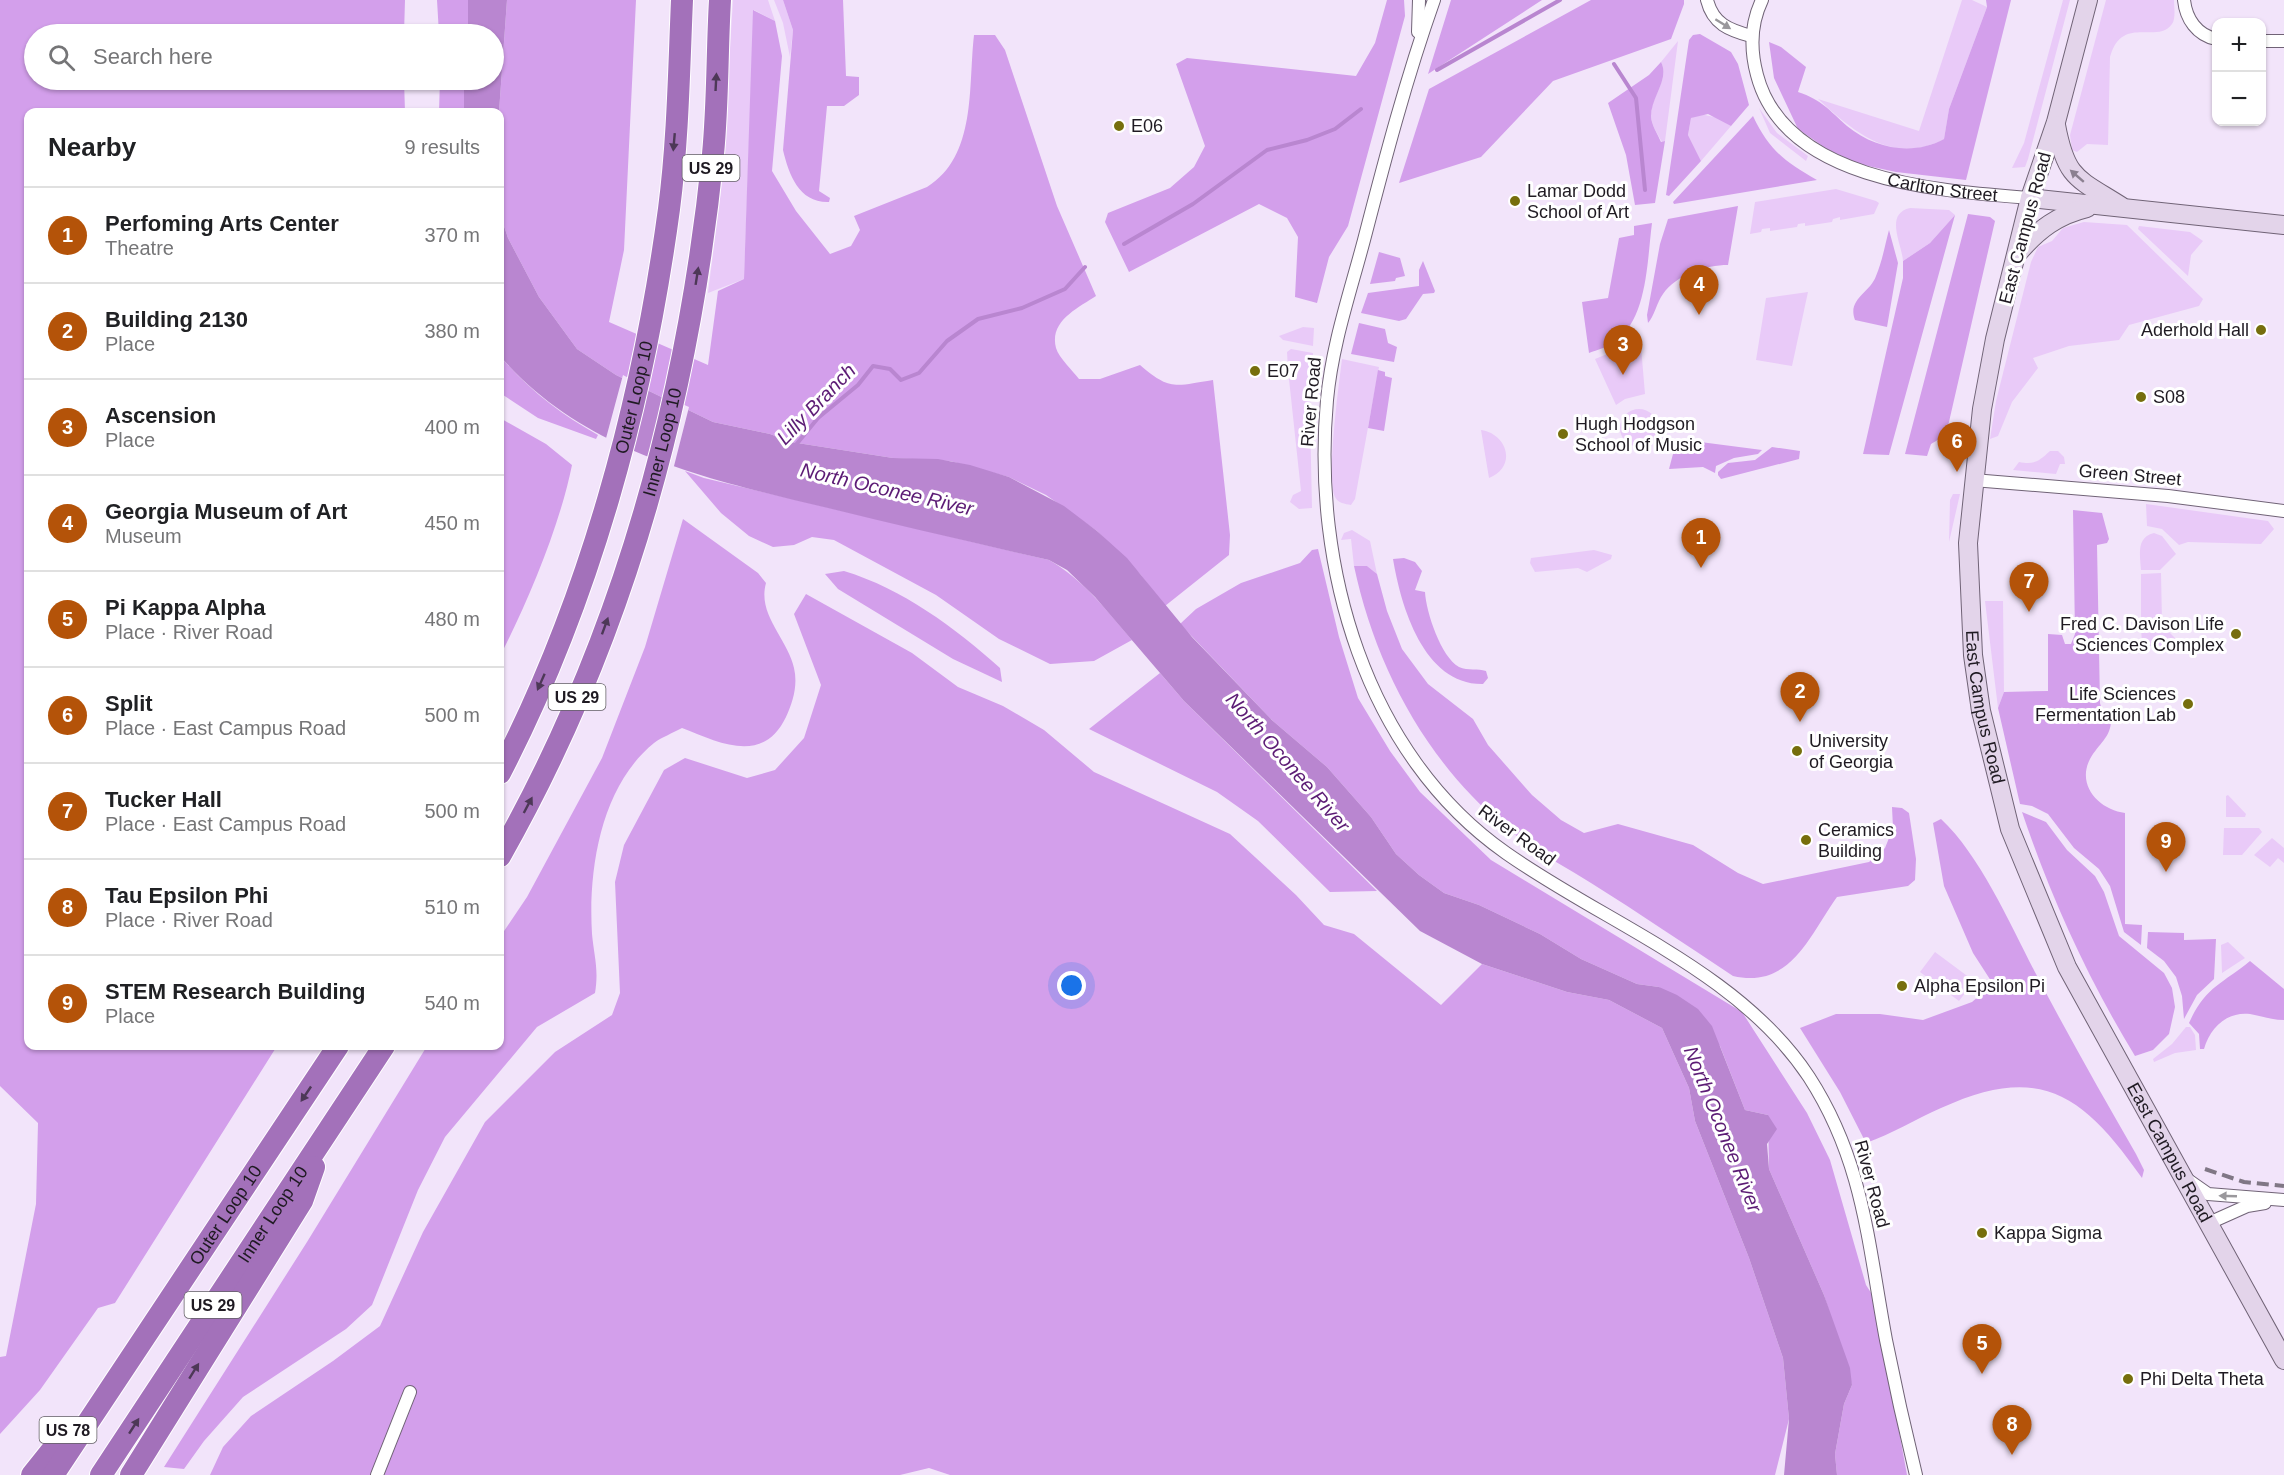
<!DOCTYPE html>
<meta charset="utf-8">
<style>
:root{--surface:#fff;--page:#f2f2f2;--text:#202124;--muted:#757577;--line:#e0e0e0;--accent:#b45309}
body{margin:0;font-family:Helvetica,sans-serif;background:var(--page);color:var(--text)}
.controls{position:absolute;right:18px;top:18px;display:grid;overflow:hidden;border-radius:12px;box-shadow:0 2px 4px #0004}
.controls button{width:54px;height:54px;display:grid;place-items:center;padding:0;border:0;border-bottom:2px solid var(--line);background:var(--surface);color:var(--text);font:30px sans-serif}
.you{position:absolute;left:1072px;top:986px;width:21px;height:21px;margin:-15px;border:4px solid #fff;border-radius:50%;background:#1a73e8;box-shadow:0 0 0 9px #1a73e833}
.badge{display:grid;place-items:center;width:39px;height:39px;border-radius:50%;background:var(--accent);color:#fff;font-size:20px;font-weight:700}
.pin{position:absolute;translate:-50% -50px;filter:drop-shadow(0 2px 3px #0008)}
.pin::after{content:'';position:absolute;top:32px;width:21px;height:18px;background:inherit;clip-path:polygon(0 0,100% 0,50% 100%)}
.list{margin:0;padding:0;list-style:none}
h2{display:flex;justify-content:space-between;align-items:center;height:78px;margin:0;padding:0 24px;font-size:26px}
h2 small{font-size:20px;font-weight:400;color:var(--muted)}
.list li{display:grid;grid-template-columns:39px 1fr auto;gap:18px;align-items:center;box-sizing:border-box;height:96px;padding:0 24px;border-top:2px solid var(--line)}
.list b{display:block;font-size:22px;white-space:nowrap}
.list p{margin:0;font-size:20px;white-space:nowrap;color:var(--muted)}
.list em{font-size:20px;font-style:normal;color:var(--muted)}
.icon{flex:none;width:33px;height:33px;fill:none;stroke:currentColor;stroke-width:2;stroke-linecap:round;stroke-linejoin:round}
.map{position:relative;flex:none;width:2284px;height:1475px;overflow:hidden}
.search{position:absolute;background:var(--surface);box-shadow:0 2px 4px #0004;left:24px;top:24px;width:480px;height:66px;display:flex;align-items:center;gap:15px;box-sizing:border-box;padding:0 21px;border-radius:33px;color:var(--muted);font-size:22px}
.panel{position:absolute;background:var(--surface);box-shadow:0 2px 4px #0004;left:24px;top:108px;width:480px;height:942px;border-radius:12px}
.map>svg:first-child{display:block}
.green{fill:#e9caf8}
.forest{fill:#d39feb}
.water{fill:#b986d0}
.pier{fill:#f2e4fa}
.lines{fill:none;stroke-linecap:round;stroke-linejoin:round}
.stream{stroke:#b986d0;stroke-width:4}
.street-casing{stroke:#706376;stroke-width:14}
.secondary-casing{stroke:#706376;stroke-width:20}
.highway-casing{stroke:#fff;stroke-width:24}
.street{stroke:#fff;stroke-width:12}
.secondary{stroke:#e3d4ea;stroke-width:18}
.highway{stroke:#a371ba;stroke-width:22}
.rail{stroke:#807785;stroke-width:4;stroke-dasharray:12 6;stroke-linecap:butt}
.oneway{fill:#9a989c}
.oneway2{fill:#4d3857}
.oneway3{fill:#8b8090}
.poi-dot{fill:#766e0d;stroke:#fff;stroke-width:2}
.labels{text-anchor:middle;stroke-width:6;stroke-linejoin:round;paint-order:stroke}
.shield{fill:#fff;stroke:#625f64;stroke-width:1.5}
.shield-label{font-size:16px;font-weight:bold;fill:#1f1a22}
.poi-label{font-size:18px;fill:#1f1a22;stroke:#fff;text-anchor:start}
.street-label{font-size:18px;fill:#1f1a22;stroke:#fff}
.water-label{font-size:20px;font-style:italic;fill:#5c1c75;stroke:#fff}
</style>
<div class="map">
<svg width="2284" height="1475" viewBox="0 0 2284 1475">
<rect width="100%" height="100%" fill="#f2e4fa"/>
<path class="green" d="M733,0H768L775,21L754,10L744,279L708,293L721,190Z
M774,0H783L793,30L790,57L783,23Z
M1962,0H1972L1987,7L1949,109L1944,139C1893,166 1854,132 1818,99L1919,131Z
M2063,0H2070L2028,159L2025,167L2012,168L2024,143Z
M2106,0H2174C2174,7 2176,18 2172,24C2157,45 2122,14 2110,57L2108,145L2087,144L2077,152L2072,150L2070,135Z
M1678,41L1665,141L1662,142C1658,135 1651,124 1651,116C1650,97 1670,80 1661,62Z
M1759,108L1777,133L1808,156L1806,161L1770,133Z
M1700,114L1719,118L1731,126L1701,161L1688,135L1691,118Z
M1836,189L1876,201L1879,203L1874,214L1840,220V217L1833,219L1832,222L1805,226V223L1798,224L1797,227L1770,231V228L1762,229L1761,232L1750,234L1755,202Z
M1910,208L1949,210L1955,215L1930,243L1903,261C1902,244 1884,214 1910,208Z
M2084,222L2127,225L2203,299L2199,306L2129,325L2119,340L2069,346L2033,358L2038,368L2012,402L1998,436L1990,439L1996,401L2031,262L2038,247L2052,241L2063,228Z
M2139,226L2190,232L2203,241L2191,255L2188,276L2138,229Z
M1808,292L1792,366L1756,360L1766,298Z
M1303,327L1314,328L1313,346L1283,340L1279,336Z
M1636,333L1640,335L1645,394L1625,399L1616,405L1595,359L1617,350Z
M1291,349L1313,353L1310,414L1312,508L1299,509L1290,502L1293,495L1301,491L1288,370L1287,352Z
M1342,359L1379,367L1355,499L1351,505C1345,504 1338,503 1335,497C1326,478 1339,384 1342,359Z
M1620 428a19 19 0 1 1 38 0a19 19 0 1 1-38 0Z
M1481,430C1508,434 1517,467 1489,478Z
M2050,451H2058L2064,457L2065,464H2060L2056,474L2013,470L2019,462C2035,465 2039,461 2050,451Z
M1953,494H1960L1949,542L1950,500Z
M2146,504L2268,521L2274,529L2261,544L2188,542L2179,545L2162,529L2147,526Z
M1352,530L1370,541L1377,574L1367,566H1354L1351,539L1341,540L1344,533Z
M2154,533L2162,536L2176,554L2160,570H2141C2140,555 2136,537 2154,533Z
M1594,550L1612,555L1611,559L1587,572L1578,568L1535,572L1530,563L1531,558Z
M2161,573L2162,622L2141,623V574Z
M1985,601H2003L2004,692L1998,708Z
M2141,626H2163L2182,645L2142,646Z
M2228,795L2246,814L2245,817H2226V796Z
M2224,828H2259L2262,832L2242,855H2223Z
M2272,838L2284,848V863L2278,858L2270,867L2254,855Z
M2228,942L2245,958L2222,973L2221,945Z
M1935,952L1974,981L1959,1001L1920,972Z
M2186,1027H2190L2195,1035L2196,1050L2175,1053L2154,1062L2153,1059L2172,1044Z"/>
<path class="forest" d="M0,0H405L404,34H34V80H404L405,112H28V1046H277L115,1303L98,1308L40,1390L0,1434V1357L6,1356L36,1204L38,1123L0,1086Z
M437,0H468V34H439Z
M507,0H636L624,250L609,322L708,365L718,291L744,279L753,10L775,21L782,56L772,171L796,211L830,254L851,246L860,230L854,216L927,187C977,156 968,87 974,35H995L1005,50L1057,206L1096,296C1078,308 1049,321 1056,348C1059,358 1073,371 1079,379H1100L1140,365C1170,391 1175,386 1213,380L1230,535L1229,555L1165,606L1140,574L1097,531L1046,495L1009,477L950,461L893,458L791,442L770,434L713,422L616,375L577,349L539,297L508,238L501,217L499,112Z
M783,0H843L846,76L859,77V95L844,106H827L819,191L830,198L829,202C799,203 789,175 783,150L793,30Z
M1387,0H1404L1405,16L1348,226L1329,257L1317,303L1295,297L1298,237L1287,218L1259,204L1129,272L1105,222L1108,213L1170,188L1194,167L1205,146L1176,64L1187,58L1356,76L1375,43Z
M1451,0H1542L1428,74Z
M1591,0H1684V4L1671,39L1553,81L1481,157L1399,183L1429,89Z
M1986,0H2011L1966,180L1896,172L1859,164L1827,149L1798,129L1774,78L1769,42L1781,47L1806,67L1798,92C1822,100 1829,110 1847,126C1875,149 1913,156 1944,139L1949,109L1987,7Z
M1700,34L1731,52L1738,64L1749,105L1731,126L1708,114L1691,118L1688,135L1701,161L1669,196L1666,195L1689,40L1693,35Z
M1661,62C1670,79 1651,97 1651,116C1651,124 1658,135 1661,142L1665,141L1655,203L1635,205L1626,155L1608,103L1649,75Z
M440,80H464V112H439Z
M1753,116C1769,150 1784,161 1817,180L1674,204L1673,202Z
M1738,206L1728,265C1706,265 1676,275 1663,294C1657,302 1654,317 1648,323L1647,315L1660,244L1668,219Z
M1968,214L1990,217L1995,221L1946,435L1931,444L1927,456L1905,454Z
M1955,215L1889,455L1863,454L1903,278V261L1930,243Z
M1652,223C1647,260 1648,318 1615,342C1608,347 1597,350 1589,353L1582,302L1608,298L1619,238L1634,235V226Z
M1889,230L1898,263L1887,327L1855,320C1847,299 1870,293 1876,276C1882,262 1885,245 1889,230Z
M1379,252L1400,258L1405,276L1396,278L1395,281L1370,284Z
M1423,261L1435,291L1434,293L1423,294L1406,319L1399,321L1361,313L1368,293L1419,286V270Z
M1359,323L1385,329L1388,343L1397,347L1394,362L1351,354Z
M500,356C528,389 560,414 598,435L596,439L538,418L500,393Z
M1378,370L1385,372V376L1392,378L1384,431L1368,428Z
M500,418L546,444L572,465C560,525 528,602 500,656Z
M1677,439L1685,440L1762,450L1758,454L1734,458L1716,466L1715,473L1703,467L1669,469Z
M1772,447L1800,451L1799,459L1721,479L1718,475V472L1728,463L1755,460Z
M685,471L704,478L1049,560C1083,579 1107,611 1132,640L1094,661L1050,664L999,639L936,595L834,540L812,537L794,545L773,547L749,536L721,513Z
M2073,510L2102,513L2109,539L2107,543L2097,545L2100,703L2105,720L2111,718C2112,737 2099,743 2090,759C2076,786 2100,810 2125,813V924L2142,925L2141,945L2124,932L2110,886L2099,869L2074,848L2048,814L2032,806L2020,804L1998,708L2004,692L2048,691V634L2062,635L2065,644H2071L2075,634Z
M683,519L758,573L766,583C757,615 788,639 794,668C798,685 793,702 786,717C763,765 720,743 682,728C673,733 662,737 654,743C601,786 588,869 592,934C594,956 599,969 595,993L537,1027L445,1137L418,1190L372,1305L346,1329L243,1397L204,1441L184,1469L164,1467L307,1242L427,1046H500V937L527,897L602,758L645,647Z
M1318,549L1339,637L1358,698L1390,751L1420,792L1491,860L1742,1012L1807,1113L1830,1160L1866,1285L1875,1299L1907,1475H1837L1835,1454L1844,1404L1852,1385L1824,1295L1769,1169L1768,1115L1745,1110L1720,1046L1659,987L1637,984L1581,959L1540,934L1479,905L1444,893L1419,875L1396,854L1371,817L1327,767L1273,721L1180,624L1196,609L1241,583L1300,563L1312,550Z
M1404,558L1415,562L1422,571L1415,590L1425,592C1426,612 1441,657 1459,667C1468,671 1478,668 1486,671L1488,678L1483,684C1424,685 1401,607 1393,559Z
M1354,566H1367L1377,574L1387,611L1402,649L1428,684L1473,719L1488,745L1532,795L1561,820L1584,833L1618,824L1693,845L1738,873L1763,884L1869,862L1885,848L1893,828L1892,807L1902,808L1909,813L1916,859L1915,880L1908,886L1837,897C1809,936 1791,989 1733,976C1686,945 1639,913 1591,883C1562,865 1530,848 1504,826C1425,760 1375,665 1354,566Z
M844,571C903,589 954,627 1000,668L1002,682L953,659L838,589L825,574Z
M806,594L912,653L958,687L1003,706L1044,730L1094,772L1230,834L1296,895L1324,925L1354,934L1441,1005L1482,964L1567,992L1609,1000L1662,1028L1689,1088L1695,1121L1749,1258L1783,1358L1789,1419L1775,1475H950L929,1468L900,1475H210L223,1447L251,1416L333,1361L380,1326L423,1232L485,1122L555,1052L612,1015L620,993L615,882L624,845L664,770L685,758L747,778L775,770L804,738L821,685L794,614Z
M1160,673L1184,701L1377,891L1330,892L1258,821L1217,792L1089,729Z
M2022,812L2046,822L2067,850L2095,876L2104,892L2119,936L2164,973L2172,988L2175,1007L2169,1034L2153,1050L2135,1056C2088,979 2051,898 2022,812Z
M1941,819C1980,855 2011,926 2036,974C2068,1035 2102,1095 2136,1154L2144,1170L2142,1178C2084,1095 2041,1062 1941,1108C1916,1119 1892,1134 1866,1143L1840,1092L1800,1028L1836,1014H1880L1923,1020L1972,1002L1993,984L1973,953L1944,886L1933,823Z
M2148,932L2184,933V940L2216,939L2214,979L2197,995L2184,1019L2182,996L2176,977L2164,961L2147,948Z
M2250,961L2284,989V1020C2272,1020 2262,1016 2250,1014C2227,1011 2210,1028 2204,1049H2200L2199,1034L2189,1023C2205,987 2222,984 2250,961Z"/>
<path class="water" d="M468,0H507L499,112H464V80H494V34H468Z
M500,172L501,217L508,238L539,297L577,349L616,375L713,422L770,434L791,442L893,458L938,459L970,465L1009,477L1064,506L1097,531L1127,558L1192,637L1273,721L1327,767L1371,817L1396,854L1419,875L1444,893L1479,905L1540,934L1581,959L1637,984L1659,987L1677,995L1698,1009L1712,1026L1745,1110L1768,1115L1777,1129L1767,1144L1769,1169L1824,1295L1850,1368L1852,1385L1844,1404L1835,1454L1837,1475H1784L1789,1419L1783,1358L1749,1258L1695,1121L1689,1088L1662,1028L1609,1000L1567,992L1482,964L1420,931L1184,701L1095,597L1067,570L1049,560C975,543 901,526 828,508C708,479 584,453 500,356Z"/>
<path class="pier" d="M623,375L647,388L632,454L605,442Z
M664,396L689,407L673,470L648,460Z"/>
<g class="lines">
<path class="stream" d="M1614,64L1636,98L1645,190
M1437,70L1560,0
M1124,244L1193,204L1267,150L1307,140L1335,129L1361,109
M795,446L818,418L858,385L873,366L890,369L901,380L919,373L947,341L978,319L1022,308L1065,289L1085,267"/>
<g class="street-casing">
<g id="street">
<path d="M1434,0C1406,79 1385,159 1364,240C1350,293 1332,345 1327,400C1312,566 1365,754 1506,853C1607,924 1740,972 1809,1077C1864,1162 1868,1244 1886,1340C1895,1385 1905,1430 1916,1475"/>
<path d="M1707,0C1713,24 1729,30 1751,36"/>
<path id="s1" d="M1762,0C1750,25 1750,49 1757,75C1785,182 1941,191 2030,198"/>
<path d="M2184,0C2186,19 2197,35 2216,39"/>
<path d="M1418,32L1419,0"/>
<path d="M2262,41H2284"/>
<path d="M1973,480L2168,496L2284,511"/>
<path d="M2188,1180L2208,1194L2284,1200"/>
<path d="M2209,1223L2247,1206L2265,1203"/>
<path d="M377,1475L410,1392"/>
</g>
</g>
<g class="secondary-casing">
<g id="secondary">
<path id="s2" d="M2088,0L2056,122L2030,198L1995,339L1982,409L1968,543L1973,655L1981,711L2010,829L2067,967L2284,1360"/>
<path d="M2056,125C2066,179 2077,178 2121,206"/>
<path d="M2030,198L2284,225"/>
<path d="M2019,252C2039,229 2058,215 2087,208"/>
</g>
</g>
<g class="highway-casing">
<g id="highway">
<path id="s3" d="M500,773C590,599 643,402 669,209C678,140 679,69 682,0"/>
<path id="s4" d="M500,856C622,641 688,400 713,154C718,103 717,51 720,0"/>
<path d="M32,1475L60,1440"/>
<path id="s5" d="M53,1475L338,1046"/>
<path id="s6" d="M101,1475L384,1046"/>
<path d="M131,1475L302,1201L314,1167"/>
</g>
</g>
<use href="#street" class="street"/>
<use href="#secondary" class="secondary"/>
<use href="#highway" class="highway"/>
<path class="rail" d="M2205,1169L2244,1182L2284,1186"/>
</g>
<defs><path id="oneway-solid" d="M-6-.8H1V-3.2L6.5 0L1 3.2V.8H-6Z" transform="scale(1.5)"/></defs>
<g class="oneway">
<use href="#oneway-solid" transform="translate(1723 24) rotate(32)"/>
<use href="#oneway-solid" transform="translate(2228 1196) rotate(-178)"/>
</g>
<g class="oneway2">
<use href="#oneway-solid" transform="translate(716 82) rotate(-87)"/>
<use href="#oneway-solid" transform="translate(674 142) rotate(95)"/>
<use href="#oneway-solid" transform="translate(697 276) rotate(-81)"/>
<use href="#oneway-solid" transform="translate(605 626) rotate(-70)"/>
<use href="#oneway-solid" transform="translate(541 682) rotate(114)"/>
<use href="#oneway-solid" transform="translate(528 805) rotate(-62)"/>
<use href="#oneway-solid" transform="translate(306 1094) rotate(124)"/>
<use href="#oneway-solid" transform="translate(194 1371) rotate(-58)"/>
<use href="#oneway-solid" transform="translate(134 1426) rotate(-57)"/>
</g>
<use class="oneway3" href="#oneway-solid" transform="translate(2077 176) rotate(-139)"/>
<g class="poi-dot">
<circle cx="1119" cy="126" r="6"/>
<circle cx="1515" cy="201" r="6"/>
<circle cx="2261" cy="330" r="6"/>
<circle cx="1255" cy="371" r="6"/>
<circle cx="2141" cy="397" r="6"/>
<circle cx="1563" cy="434" r="6"/>
<circle cx="2236" cy="634" r="6"/>
<circle cx="2188" cy="704" r="6"/>
<circle cx="1797" cy="751" r="6"/>
<circle cx="1806" cy="840" r="6"/>
<circle cx="1902" cy="986" r="6"/>
<circle cx="1982" cy="1233" r="6"/>
<circle cx="2128" cy="1379" r="6"/>
</g>
<g class="labels">
<g class="shield">
<rect x="682.5" y="155" width="57" height="26" rx="4.5"/>
<rect x="548.5" y="684" width="57" height="26" rx="4.5"/>
<rect x="184.5" y="1292" width="57" height="26" rx="4.5"/>
<rect x="39.5" y="1417" width="57" height="26" rx="4.5"/>
</g>
<g class="shield-label">
<text x="711" y="174">US 29</text>
<text x="577" y="703">US 29</text>
<text x="213" y="1311">US 29</text>
<text x="68" y="1436">US 78</text>
</g>
<g class="poi-label">
<text x="1131" y="132">E06</text>
<text x="1527" y="197">Lamar Dodd<tspan x="1527" dy="21">School of Art</tspan></text>
<text x="2249" y="336" text-anchor="end">Aderhold Hall</text>
<text x="1267" y="377">E07</text>
<text x="2153" y="403">S08</text>
<text x="1575" y="430">Hugh Hodgson<tspan x="1575" dy="21">School of Music</tspan></text>
<text x="2224" y="630" text-anchor="end">Fred C. Davison Life<tspan x="2224" dy="21">Sciences Complex</tspan></text>
<text x="2176" y="700" text-anchor="end">Life Sciences<tspan x="2176" dy="21">Fermentation Lab</tspan></text>
<text x="1809" y="747">University<tspan x="1809" dy="21">of Georgia</tspan></text>
<text x="1818" y="836">Ceramics<tspan x="1818" dy="21">Building</tspan></text>
<text x="1914" y="992">Alpha Epsilon Pi</text>
<text x="1994" y="1239">Kappa Sigma</text>
<text x="2140" y="1385">Phi Delta Theta</text>
</g>
<g class="street-label">
<text dy="6" stroke="none"><textPath href="#s1" startOffset="308">Carlton Street</textPath></text>
<text transform="translate(2025 228) rotate(-75)" y="6">East Campus Road</text>
<text dy="6" stroke="none"><textPath href="#s3" startOffset="400">Outer Loop 10</textPath></text>
<text transform="translate(1311 402) rotate(-85)" y="6">River Road</text>
<text dy="6" stroke="none"><textPath href="#s4" startOffset="446">Inner Loop 10</textPath></text>
<text transform="translate(2130 475) rotate(5)" y="6">Green Street</text>
<text dy="6" stroke="none"><textPath href="#s2" startOffset="723">East Campus Road</textPath></text>
<text transform="translate(1517 835) rotate(36)" y="6">River Road</text>
<text dy="6" stroke="none"><textPath href="#s2" startOffset="1209">East Campus Road</textPath></text>
<text transform="translate(1872 1184) rotate(75)" y="6">River Road</text>
<text dy="6" stroke="none"><textPath href="#s5" startOffset="312">Outer Loop 10</textPath></text>
<text dy="6" stroke="none"><textPath href="#s6" startOffset="312">Inner Loop 10</textPath></text>
</g>
<g class="water-label">
<text transform="translate(816 404) rotate(-46)" y="7">Lilly Branch</text>
<text transform="translate(887 489) rotate(13)" y="7">North Oconee River</text>
<text transform="translate(1288 762) rotate(49)" y="7">North Oconee River</text>
<text transform="translate(1723 1129) rotate(68)" y="7">North Oconee River</text>
</g>
</g>
</svg>
<div class="controls">
<button>+</button>
<button>−</button>
</div>
<div class="you"></div>
<div class="pin badge" style="left:1701px;top:568px">1</div>
<div class="pin badge" style="left:1800px;top:722px">2</div>
<div class="pin badge" style="left:1623px;top:375px">3</div>
<div class="pin badge" style="left:1699px;top:315px">4</div>
<div class="pin badge" style="left:1982px;top:1374px">5</div>
<div class="pin badge" style="left:1957px;top:472px">6</div>
<div class="pin badge" style="left:2029px;top:612px">7</div>
<div class="pin badge" style="left:2012px;top:1455px">8</div>
<div class="pin badge" style="left:2166px;top:872px">9</div>
<div class="search"><svg class="icon" aria-label="search" viewBox="0 0 24 24"><circle cx="10" cy="10" r="6"/><path d="M15 15l6 6"/></svg>Search here</div>
<section class="panel">
<h2>Nearby<small>9 results</small></h2>
<ul class="list">
<li><span class="badge">1</span><div><b>Perfoming Arts Center</b><p>Theatre</p></div><em>370 m</em></li>
<li><span class="badge">2</span><div><b>Building 2130</b><p>Place</p></div><em>380 m</em></li>
<li><span class="badge">3</span><div><b>Ascension</b><p>Place</p></div><em>400 m</em></li>
<li><span class="badge">4</span><div><b>Georgia Museum of Art</b><p>Museum</p></div><em>450 m</em></li>
<li><span class="badge">5</span><div><b>Pi Kappa Alpha</b><p>Place · River Road</p></div><em>480 m</em></li>
<li><span class="badge">6</span><div><b>Split</b><p>Place · East Campus Road</p></div><em>500 m</em></li>
<li><span class="badge">7</span><div><b>Tucker Hall</b><p>Place · East Campus Road</p></div><em>500 m</em></li>
<li><span class="badge">8</span><div><b>Tau Epsilon Phi</b><p>Place · River Road</p></div><em>510 m</em></li>
<li><span class="badge">9</span><div><b>STEM Research Building</b><p>Place</p></div><em>540 m</em></li>
</ul>
</section>
</div>
